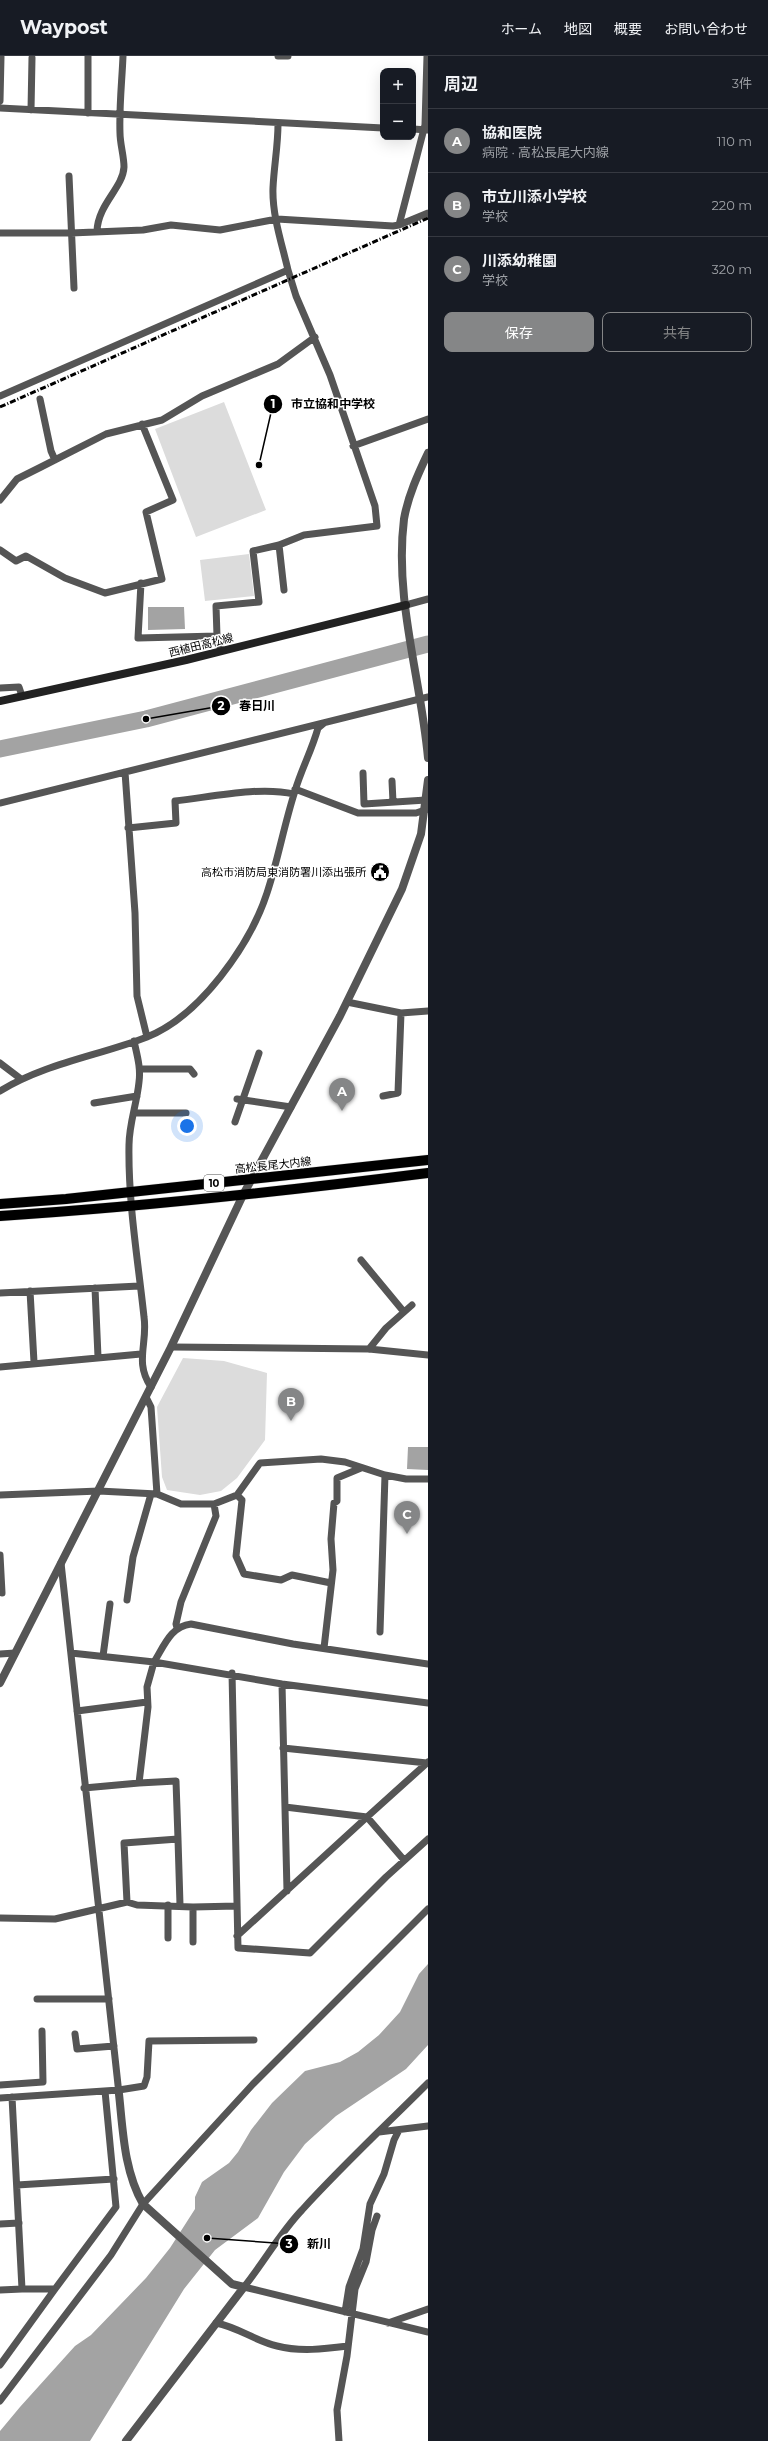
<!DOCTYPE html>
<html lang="ja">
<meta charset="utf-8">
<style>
:root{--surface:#171b24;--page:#242831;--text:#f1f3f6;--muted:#9ea1a6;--line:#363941;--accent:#858687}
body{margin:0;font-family:Montserrat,"Noto Sans JP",sans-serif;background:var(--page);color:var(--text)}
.controls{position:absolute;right:12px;top:12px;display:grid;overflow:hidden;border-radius:8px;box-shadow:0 4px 16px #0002}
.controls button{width:36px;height:36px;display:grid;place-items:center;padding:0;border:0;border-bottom:1px solid var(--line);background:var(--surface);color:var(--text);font:20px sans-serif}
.you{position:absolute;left:187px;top:1070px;width:14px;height:14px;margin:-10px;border:3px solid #fff;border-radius:50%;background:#1a73e8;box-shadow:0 0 0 6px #1a73e833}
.badge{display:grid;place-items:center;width:26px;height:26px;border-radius:50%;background:var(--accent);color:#fff;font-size:13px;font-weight:700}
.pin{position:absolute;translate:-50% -33px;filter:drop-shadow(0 1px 2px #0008)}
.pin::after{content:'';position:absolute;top:21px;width:14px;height:12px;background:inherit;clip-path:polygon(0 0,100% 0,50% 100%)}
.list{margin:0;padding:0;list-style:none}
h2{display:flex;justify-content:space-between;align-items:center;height:52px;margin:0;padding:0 16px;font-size:17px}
h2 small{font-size:13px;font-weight:400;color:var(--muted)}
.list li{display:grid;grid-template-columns:26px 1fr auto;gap:12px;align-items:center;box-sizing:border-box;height:64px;padding:0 16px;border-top:1px solid var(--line)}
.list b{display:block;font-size:15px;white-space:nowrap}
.list p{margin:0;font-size:13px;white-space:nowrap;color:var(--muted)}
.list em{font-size:13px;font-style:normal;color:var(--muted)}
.actions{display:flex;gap:8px;padding:12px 16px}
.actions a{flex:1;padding:9px 0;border:1px solid var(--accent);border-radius:8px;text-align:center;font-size:14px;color:var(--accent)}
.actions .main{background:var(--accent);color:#fff}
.map{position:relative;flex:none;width:428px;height:2385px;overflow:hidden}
header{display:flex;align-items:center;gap:24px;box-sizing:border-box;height:56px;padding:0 20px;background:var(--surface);border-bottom:1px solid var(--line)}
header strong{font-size:19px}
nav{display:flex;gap:22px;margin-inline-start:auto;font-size:14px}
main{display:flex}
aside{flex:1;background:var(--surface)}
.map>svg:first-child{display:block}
.green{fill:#dcdcdc}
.water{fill:#a3a3a3}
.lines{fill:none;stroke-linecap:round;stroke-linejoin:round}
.river{stroke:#a3a3a3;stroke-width:17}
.primary-casing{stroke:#dbdbdb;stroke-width:11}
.minor{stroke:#555;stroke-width:7}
.tertiary{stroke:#555;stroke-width:8}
.secondary{stroke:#222;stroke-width:8}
.primary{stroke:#000;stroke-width:10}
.rail{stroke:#000;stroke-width:3;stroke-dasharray:6 2 1 2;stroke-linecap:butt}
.labels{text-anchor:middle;stroke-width:3;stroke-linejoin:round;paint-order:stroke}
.shield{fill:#fff;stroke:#4c4c4c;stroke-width:1}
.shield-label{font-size:10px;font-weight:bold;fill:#000}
.street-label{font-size:11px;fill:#000;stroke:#fff}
.poi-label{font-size:11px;fill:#000;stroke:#fff;text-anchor:end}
.leader{fill:none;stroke:#000;stroke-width:1.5}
.callout-dot{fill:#000;stroke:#fff;stroke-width:1.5}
.mark-label{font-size:12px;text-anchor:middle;font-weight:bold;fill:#fff}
.callout-label{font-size:12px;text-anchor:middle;font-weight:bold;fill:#000;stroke:#fff;stroke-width:3;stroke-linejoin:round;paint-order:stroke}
</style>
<header>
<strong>Waypost</strong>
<nav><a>ホーム</a><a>地図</a><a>概要</a><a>お問い合わせ</a></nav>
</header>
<main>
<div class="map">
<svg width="428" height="2385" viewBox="0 0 428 2385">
<rect width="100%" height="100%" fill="#fff"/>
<path class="green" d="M224,346L266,454L196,481L155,373Z
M249,498L254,540L205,545L200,504Z
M183,1302L224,1305L267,1317L265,1384L237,1422L221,1435L200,1439L167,1434L162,1421L157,1351Z"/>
<path class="water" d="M148,551H184L185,573L148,574Z
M408,1391H428V1414L407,1413Z
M428,1908V1989L406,2013L336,2060L305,2088L284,2116L258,2162L215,2194L184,2233L90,2385H0V2375L20,2351L75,2290L91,2279L146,2222L170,2192L195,2153V2141L202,2126L229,2107L238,2096L251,2074L272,2047L305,2015L340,2006L358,1996L379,1979L400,1956L419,1918Z"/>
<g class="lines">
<path class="river" d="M0,693L146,663L428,588"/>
<g class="primary-casing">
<path id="primary" d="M0,1148L66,1143L428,1104
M0,1160C143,1151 286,1135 428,1117"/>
</g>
<path class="minor" d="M278,0H288
M0,45L1,1
M0,52L383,72
M31,54L32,2
M88,57V0
M413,73L427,74
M69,120L74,232
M399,169L428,157
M97,175C98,148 123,132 124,111C124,100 120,88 120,77C119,51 122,25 123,0
M0,177H71L143,174L171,169L220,174L277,163L393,170L399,169L425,69L427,0
M0,340L288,214C282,188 272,159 273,132C274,110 278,90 278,68
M40,343L51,395L55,404
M353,390L428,363
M0,444L17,423L41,411L106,378L162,364L202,340L278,308L315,281
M279,489L284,534
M0,494L16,505L26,500L65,522L105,537L162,523L146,456L173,444L142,368
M141,527L138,582L217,580L216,550L259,546L253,495L279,489L304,479L377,470L375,450L330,319L296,240L288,214
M406,549L428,543
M217,580L221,595
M0,632L19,631L22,640
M125,716L135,857L137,940L147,981
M363,717L364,748L426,744
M392,725L393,746
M295,733L358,757H416L428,753
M0,747L428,641
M128,772L176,767L175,745C211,741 259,730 294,738
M347,946L401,957L428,955
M134,985C137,999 141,1012 139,1026C137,1047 129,1068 129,1089C128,1147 138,1204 144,1261C148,1287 134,1306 151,1331
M0,1007L21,1023
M140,1013H190L194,1018
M0,1035C46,1007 98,1000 147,981C200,960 250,889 267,837C278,804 284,769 295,735C301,714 312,694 318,672L324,667
M383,1040L398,1037L401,957
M237,1043L291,1051
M94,1047L137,1040
M134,1057H186
M235,1066L259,997
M361,1204L404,1256
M95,1232L98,1301
M30,1235L34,1306
M0,1237L139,1230
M171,1291L369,1293L428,1299
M369,1293L386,1272L412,1249
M0,1311L141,1298
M146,1341L151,1351L157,1438
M0,1439L99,1435L157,1438L181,1448H214L237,1439L260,1407L321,1403L345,1406L385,1419L406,1423H428
M237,1439L242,1444L236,1500L244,1518L281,1524L292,1519L331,1527
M0,1499L2,1537
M61,1507L119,2038
M127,1544L133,1501L151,1438
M177,1572L176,1568L181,1546L216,1460L214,1448
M380,1576L385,1419
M324,1592L333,1514L331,1483L334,1447L337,1445V1422L361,1412
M71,1597L154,1606C164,1590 171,1570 191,1568L293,1588L428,1608
M0,1598L15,1597
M103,1600L110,1548
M232,1617L238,1892L310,1897L386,1821L428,1783
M282,1628L287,1835
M77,1655L147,1646
M283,1692L427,1707
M84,1732L139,1727
M285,1751L367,1761L428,1706
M178,1783L176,1725L139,1727L148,1651L147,1631L154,1606L282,1628L428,1647
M127,1846L124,1787L178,1783L180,1849
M168,1849V1882
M193,1851V1886
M0,1862L55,1863L127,1846L137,1849L193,1851L237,1850
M237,1880L367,1761L404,1804
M37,1943H109
M75,1978L77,1993L114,1990
M428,2027C386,2069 342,2110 302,2154C280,2177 264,2206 244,2231L428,2276
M0,2029L43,2026L42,1975
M0,2042L119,2034L144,2030L147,2021L149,1985L254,1984
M379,2076L428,2070
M17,2129L114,2123
M0,2168L19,2167
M22,2233H55L116,2151L105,2035
M0,2234L22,2233L12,2041
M345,2256L349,2231L363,2193L370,2148L384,2118L394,2084L399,2074
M216,2267C238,2271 255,2285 277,2290C300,2296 324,2293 348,2290
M388,2267L428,2253
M0,2309L55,2233
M0,2345L111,2199L143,2148L253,2028L428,1853
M339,2385L337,2354L347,2300L355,2233L366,2206L372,2174L377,2160"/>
<path class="tertiary" d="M428,397C418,418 408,440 404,463C394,543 421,623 428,702
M0,1627L171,1291L243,1139L340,960L402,833L421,778L428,724
M119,2038C123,2075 124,2115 143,2148L232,2228L244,2231L126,2385"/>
<path class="secondary" d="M0,645L186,604L406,549"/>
<use href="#primary" class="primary"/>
<path class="rail" d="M0,351L428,162"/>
</g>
<defs>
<g id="civic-disc" transform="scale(1)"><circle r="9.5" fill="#000" stroke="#fff"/><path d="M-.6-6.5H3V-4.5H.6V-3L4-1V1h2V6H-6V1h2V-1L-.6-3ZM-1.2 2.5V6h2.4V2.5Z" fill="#fff"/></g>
</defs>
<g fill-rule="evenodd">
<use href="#civic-disc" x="380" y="816"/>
</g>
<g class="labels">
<rect class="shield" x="204" y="1119" width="20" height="16" rx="3"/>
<g class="shield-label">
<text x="214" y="1131">10</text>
</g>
<g class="street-label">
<text transform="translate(201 589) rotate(-14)" y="4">西植田高松線</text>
<text transform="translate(273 1109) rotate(-6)" y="4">高松長尾大内線</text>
</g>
<g class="poi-label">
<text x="366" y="820">高松市消防局東消防署川添出張所</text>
</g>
</g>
<path class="leader" d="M259 409L273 348M146 663L221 650M207 2182L289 2188"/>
<g class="callout-dot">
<circle cx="259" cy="409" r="4"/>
<circle cx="146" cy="663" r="4"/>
<circle cx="207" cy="2182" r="4"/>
<circle cx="273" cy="348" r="10"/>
<circle cx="221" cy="650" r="10"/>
<circle cx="289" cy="2188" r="10"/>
</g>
<g class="mark-label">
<text x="273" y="352">1</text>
<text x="221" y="654">2</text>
<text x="289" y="2192">3</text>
</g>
<g class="callout-label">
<text x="333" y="352">市立協和中学校</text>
<text x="257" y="654">春日川</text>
<text x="319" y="2192">新川</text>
</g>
</svg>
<div class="controls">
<button>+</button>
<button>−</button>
</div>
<div class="you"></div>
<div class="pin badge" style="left:342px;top:1055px">A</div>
<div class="pin badge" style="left:291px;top:1365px">B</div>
<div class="pin badge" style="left:407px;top:1478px">C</div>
</div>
<aside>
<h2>周辺<small>3件</small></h2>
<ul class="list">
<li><span class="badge">A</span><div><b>協和医院</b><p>病院 · 高松長尾大内線</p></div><em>110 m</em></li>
<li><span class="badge">B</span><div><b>市立川添小学校</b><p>学校</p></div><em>220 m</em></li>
<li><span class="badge">C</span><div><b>川添幼稚園</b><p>学校</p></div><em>320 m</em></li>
</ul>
<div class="actions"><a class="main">保存</a><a>共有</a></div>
</aside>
</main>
